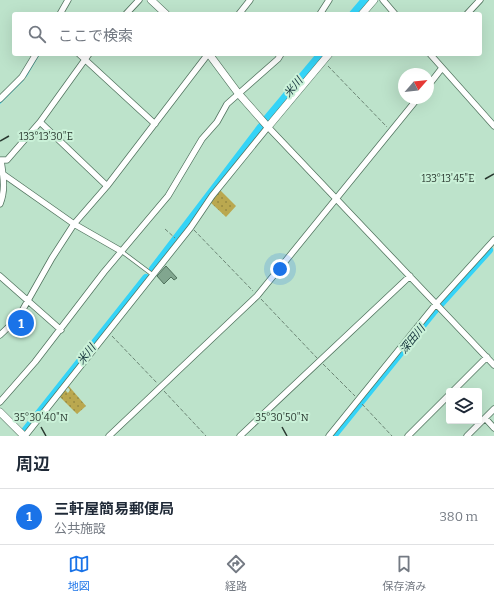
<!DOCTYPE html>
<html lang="ja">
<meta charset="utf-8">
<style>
:root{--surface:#fff;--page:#f6f6f7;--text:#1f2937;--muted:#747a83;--line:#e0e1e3;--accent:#1a73e8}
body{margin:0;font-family:Bitter,"Noto Sans JP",serif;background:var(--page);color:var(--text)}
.controls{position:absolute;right:12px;bottom:12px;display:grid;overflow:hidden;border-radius:4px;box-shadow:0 4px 16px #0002}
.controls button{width:36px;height:36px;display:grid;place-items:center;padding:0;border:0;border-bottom:1px solid var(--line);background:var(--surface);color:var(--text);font:20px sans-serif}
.compass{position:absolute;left:398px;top:68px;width:36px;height:36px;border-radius:50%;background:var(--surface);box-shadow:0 4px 16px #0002;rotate:62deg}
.you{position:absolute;left:280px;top:269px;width:14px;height:14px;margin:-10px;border:3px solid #fff;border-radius:50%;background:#1a73e8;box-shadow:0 0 0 6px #1a73e833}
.badge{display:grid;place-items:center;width:26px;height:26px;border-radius:50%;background:var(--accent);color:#fff;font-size:13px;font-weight:700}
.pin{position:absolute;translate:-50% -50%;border:2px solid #fff;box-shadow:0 1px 4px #0006}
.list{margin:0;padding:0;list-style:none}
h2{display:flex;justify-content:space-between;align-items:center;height:52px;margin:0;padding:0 16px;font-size:17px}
h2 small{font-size:13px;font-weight:400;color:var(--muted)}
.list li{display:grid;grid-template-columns:26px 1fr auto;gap:12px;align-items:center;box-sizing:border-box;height:56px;padding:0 16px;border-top:1px solid var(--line)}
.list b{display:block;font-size:15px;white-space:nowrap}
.list p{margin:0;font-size:13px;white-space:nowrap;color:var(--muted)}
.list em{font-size:13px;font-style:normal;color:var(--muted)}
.icon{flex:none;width:22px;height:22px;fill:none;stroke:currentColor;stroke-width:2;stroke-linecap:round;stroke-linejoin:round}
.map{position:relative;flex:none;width:494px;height:436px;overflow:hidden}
.search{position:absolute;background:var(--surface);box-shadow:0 4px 16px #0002;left:12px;right:12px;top:12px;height:44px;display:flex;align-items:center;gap:10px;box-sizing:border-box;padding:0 14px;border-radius:4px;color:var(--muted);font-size:15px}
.sheet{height:108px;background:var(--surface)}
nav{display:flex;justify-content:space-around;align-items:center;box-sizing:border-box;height:56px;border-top:1px solid var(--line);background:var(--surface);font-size:11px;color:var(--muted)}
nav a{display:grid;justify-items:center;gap:2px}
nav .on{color:var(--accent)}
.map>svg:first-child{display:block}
.grass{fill:url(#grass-dots)}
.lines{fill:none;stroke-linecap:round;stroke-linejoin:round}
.stream{stroke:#34d4f8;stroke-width:1.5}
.river{stroke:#34d4f8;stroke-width:8}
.building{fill:#81a68f;stroke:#50725d}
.service-casing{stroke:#537560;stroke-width:4.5}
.minor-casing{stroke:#537560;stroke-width:7}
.tertiary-casing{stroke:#537560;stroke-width:8}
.path{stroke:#6c8575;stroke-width:1;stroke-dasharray:4 2;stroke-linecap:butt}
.service{stroke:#fff;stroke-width:3}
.minor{stroke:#fff;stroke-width:5.5}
.tertiary{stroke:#fff;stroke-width:7}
.ticks{fill:none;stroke:#29382f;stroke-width:1.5}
.labels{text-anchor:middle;stroke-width:4;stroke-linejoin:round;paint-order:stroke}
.water-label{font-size:11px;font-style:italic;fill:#16353d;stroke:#caf1d8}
.ticks-label{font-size:10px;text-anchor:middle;fill:#29382f;stroke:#caf1d8;stroke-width:4;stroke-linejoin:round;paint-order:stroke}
</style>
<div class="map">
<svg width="494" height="436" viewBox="0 0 494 436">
<defs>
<pattern id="grass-dots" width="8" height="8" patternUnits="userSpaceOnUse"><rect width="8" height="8" fill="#baa84f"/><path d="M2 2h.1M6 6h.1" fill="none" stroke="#978a42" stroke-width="1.8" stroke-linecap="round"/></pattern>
</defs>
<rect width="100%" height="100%" fill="#bde3cb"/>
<path class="grass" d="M220,190L236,206L226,217L210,202Z
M67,384L86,406L77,414L59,396L64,389L68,393L70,390L67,386Z"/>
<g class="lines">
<path class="stream" d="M26,76L39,54
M0,103L23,80
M0,176L1,186"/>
<path class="river" d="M353,14L365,0
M265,121L321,54
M153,269L261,127
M25,431L146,278
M333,436L434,311L489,250"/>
</g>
<path class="building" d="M166,266L177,278L174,280L171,277L164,284L157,276Z"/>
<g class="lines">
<g class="service-casing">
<path id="service" d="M121,251L153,275"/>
</g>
<g class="minor-casing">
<path id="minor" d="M383,0L395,14
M60,14L68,0
M126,14L139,0
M239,14L250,0
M320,14L329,0
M467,14L480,0
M79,54L155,124
M89,54L40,122L107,186
M430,54L494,126
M428,86L442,68
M0,99L22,77L36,54
M0,160H7L40,122
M0,172L74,224L121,251
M0,204C6,189 3,176 1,160
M0,276L61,330
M0,335L18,318L52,258L74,224L107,186L208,54
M453,391L487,357
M0,402L35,362L104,272L168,196L202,139L217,122L227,104L278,59L281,54
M485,418L494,428
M25,436L191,227L212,196L268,127L494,365
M109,436L257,296L418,98
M240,436L410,276
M329,436L436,304L494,240
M408,436L449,395
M467,436L494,409"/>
</g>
<g class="tertiary-casing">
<path id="tertiary" d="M151,0L166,14
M362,14L374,0
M209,54L238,93L268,127L329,54
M0,412L24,436"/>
</g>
<path class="path" d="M328,66L387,127
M165,229L175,238
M194,230L253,291
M261,299L317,358
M112,336L157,383
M323,364L355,396
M164,391L206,436
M362,404L392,436"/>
<use href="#service" class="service"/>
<use href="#minor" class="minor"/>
<use href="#tertiary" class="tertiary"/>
</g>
<path class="ticks" d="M0,141L9,136M485,179L494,174M41,427L46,436M282,427L287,436"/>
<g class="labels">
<g class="water-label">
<text transform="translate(293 87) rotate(-50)" y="4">米川</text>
<text transform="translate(412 339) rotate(-51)" y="4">深田川</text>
<text transform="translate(86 354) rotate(-52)" y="4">米川</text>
</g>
</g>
<g class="ticks-label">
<text x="46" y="140">133°13'30"E</text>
<text x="448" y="182">133°13'45"E</text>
<text x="41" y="421">35°30'40"N</text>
<text x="282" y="421">35°30'50"N</text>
</g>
</svg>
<div class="controls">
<button><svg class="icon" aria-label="layers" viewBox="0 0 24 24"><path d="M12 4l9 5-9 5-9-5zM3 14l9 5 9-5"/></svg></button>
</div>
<svg class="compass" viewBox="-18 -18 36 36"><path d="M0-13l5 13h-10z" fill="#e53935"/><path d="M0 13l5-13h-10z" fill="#747a83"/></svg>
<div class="you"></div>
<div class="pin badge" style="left:21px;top:323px">1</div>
<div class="search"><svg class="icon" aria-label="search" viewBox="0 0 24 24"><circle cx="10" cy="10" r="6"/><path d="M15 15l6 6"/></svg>ここで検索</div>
</div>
<section class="sheet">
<h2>周辺<small></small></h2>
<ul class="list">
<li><span class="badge">1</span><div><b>三軒屋簡易郵便局</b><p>公共施設</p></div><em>380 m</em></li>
</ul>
</section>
<nav>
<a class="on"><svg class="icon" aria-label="map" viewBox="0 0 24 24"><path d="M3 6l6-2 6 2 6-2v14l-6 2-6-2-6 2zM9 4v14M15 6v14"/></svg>地図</a>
<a><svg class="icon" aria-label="directions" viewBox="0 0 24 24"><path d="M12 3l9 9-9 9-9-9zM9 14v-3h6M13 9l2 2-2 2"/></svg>経路</a>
<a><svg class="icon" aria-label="saved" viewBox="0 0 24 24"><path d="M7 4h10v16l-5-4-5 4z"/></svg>保存済み</a>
</nav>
